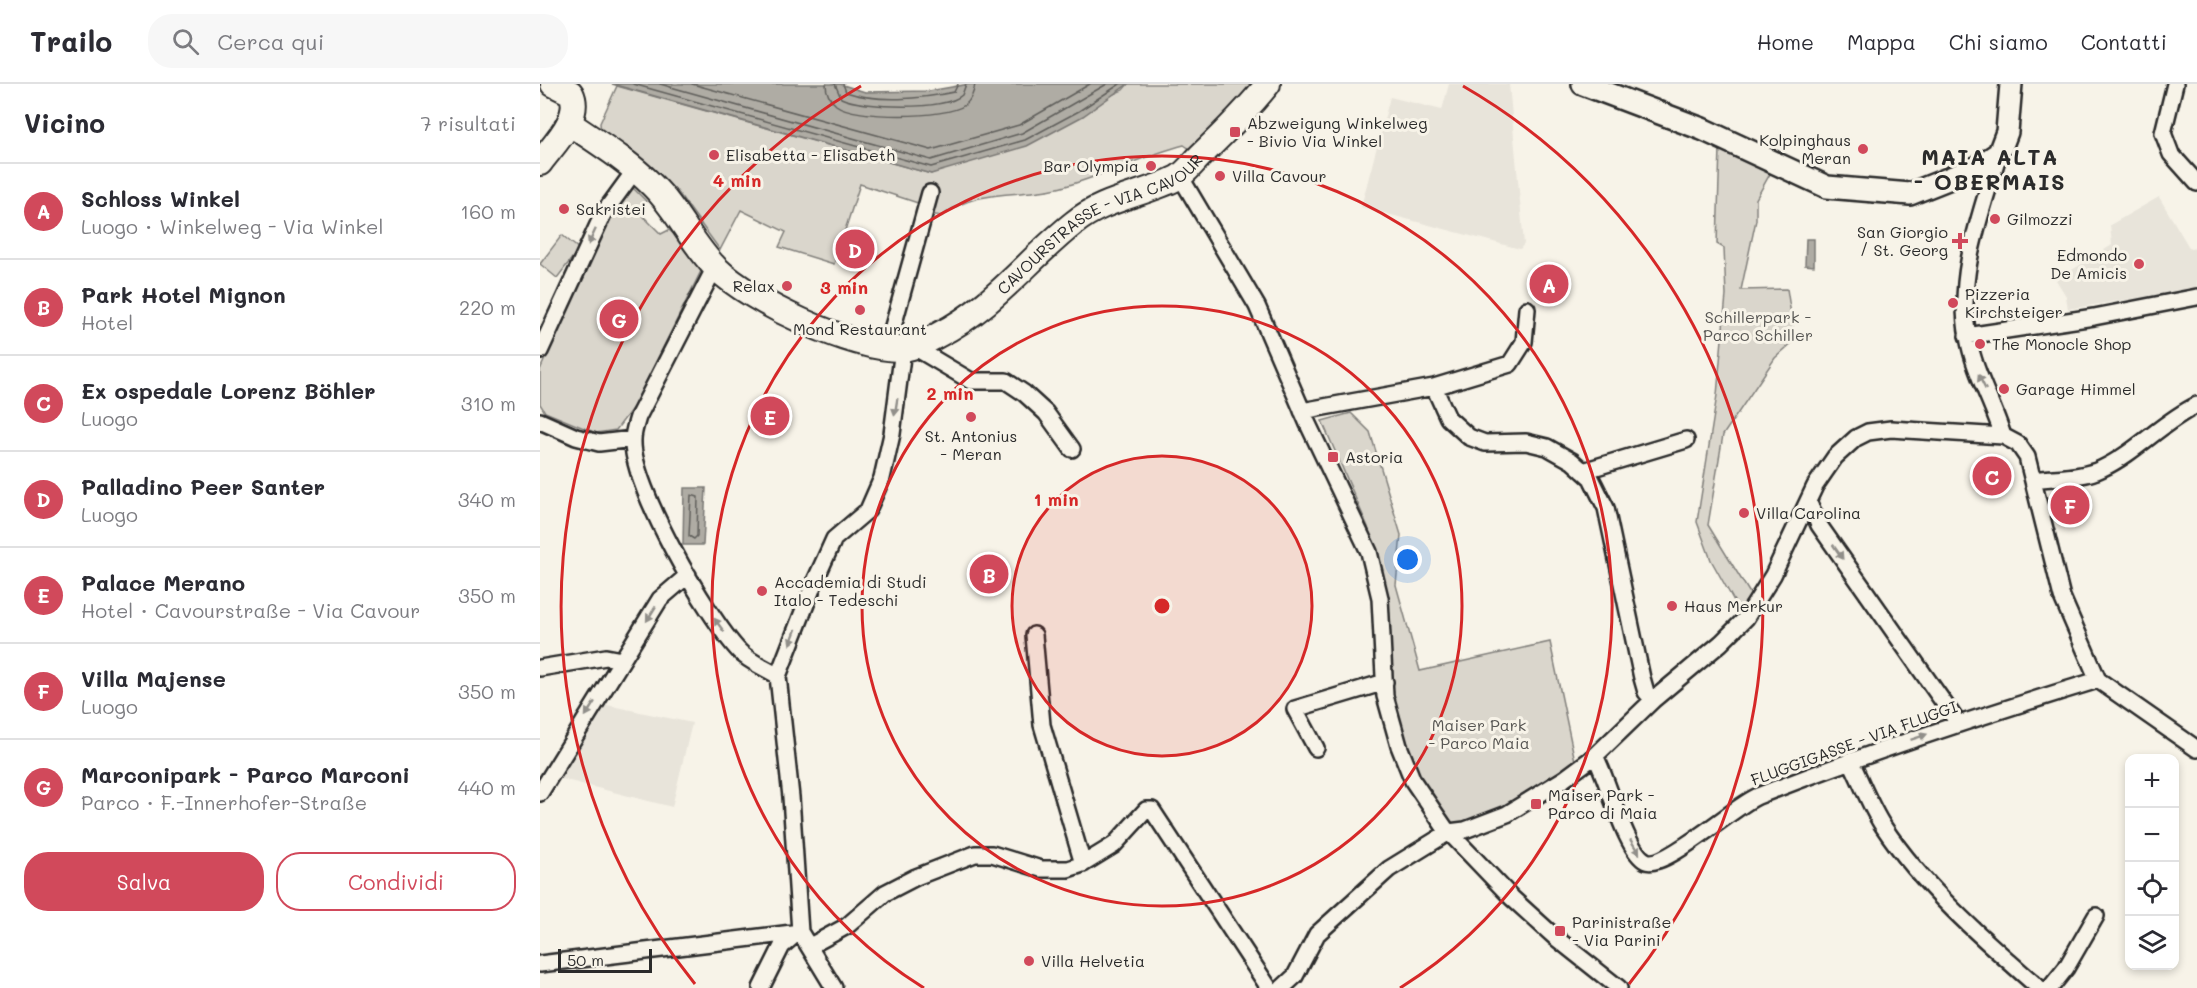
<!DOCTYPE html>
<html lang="it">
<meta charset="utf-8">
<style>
:root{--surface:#fff;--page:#f7f7f7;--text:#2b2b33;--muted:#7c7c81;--line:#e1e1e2;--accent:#d1495b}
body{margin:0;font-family:Mali,sans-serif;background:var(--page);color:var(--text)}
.controls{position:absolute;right:18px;bottom:18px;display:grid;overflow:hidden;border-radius:12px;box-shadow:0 3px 9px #0003}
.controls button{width:54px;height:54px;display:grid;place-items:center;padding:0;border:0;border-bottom:2px solid var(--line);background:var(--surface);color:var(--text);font:30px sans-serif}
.scale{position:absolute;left:18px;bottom:15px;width:94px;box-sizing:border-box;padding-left:6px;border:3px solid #2b2b2b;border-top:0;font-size:16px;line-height:21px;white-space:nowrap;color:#2b2b2b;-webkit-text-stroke:4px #f7f3e8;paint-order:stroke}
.you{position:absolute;left:868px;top:476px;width:21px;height:21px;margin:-15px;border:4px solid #fff;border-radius:50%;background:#1a73e8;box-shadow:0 0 0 9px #1a73e833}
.badge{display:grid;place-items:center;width:39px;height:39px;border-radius:50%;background:var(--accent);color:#fff;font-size:20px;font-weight:700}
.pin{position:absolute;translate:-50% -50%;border:3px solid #fff;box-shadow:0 2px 6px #0006}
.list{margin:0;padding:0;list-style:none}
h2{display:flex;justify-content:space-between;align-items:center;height:78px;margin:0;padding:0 24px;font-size:26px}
h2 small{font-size:20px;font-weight:400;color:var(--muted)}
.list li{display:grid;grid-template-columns:39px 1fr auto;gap:18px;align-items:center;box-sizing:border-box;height:96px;padding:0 24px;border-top:2px solid var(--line)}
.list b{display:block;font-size:22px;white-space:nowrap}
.list p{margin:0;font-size:20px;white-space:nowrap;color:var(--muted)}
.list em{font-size:20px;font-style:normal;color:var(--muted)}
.actions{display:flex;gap:12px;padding:18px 24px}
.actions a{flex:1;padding:14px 0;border:2px solid var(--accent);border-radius:24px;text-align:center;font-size:21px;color:var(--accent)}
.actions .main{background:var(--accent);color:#fff}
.icon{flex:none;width:33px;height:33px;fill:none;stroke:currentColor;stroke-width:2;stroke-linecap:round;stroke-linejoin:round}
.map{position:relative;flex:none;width:1657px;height:904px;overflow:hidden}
header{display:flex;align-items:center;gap:36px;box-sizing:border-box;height:84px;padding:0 30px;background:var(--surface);border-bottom:2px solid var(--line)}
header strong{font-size:28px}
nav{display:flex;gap:33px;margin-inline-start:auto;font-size:21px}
.search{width:420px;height:54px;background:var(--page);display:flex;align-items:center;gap:15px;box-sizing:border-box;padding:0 21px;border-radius:24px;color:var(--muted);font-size:22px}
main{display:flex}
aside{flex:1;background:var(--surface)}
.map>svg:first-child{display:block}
.built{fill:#e8e4da}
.green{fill:#dad6cc;stroke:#82807c;stroke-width:1.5}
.water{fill:#afaca4;stroke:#7a7874;stroke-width:1.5}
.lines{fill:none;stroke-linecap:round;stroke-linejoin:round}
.shore{stroke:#605f5b;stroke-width:1.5}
.street-casing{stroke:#2b2b2b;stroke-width:20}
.secondary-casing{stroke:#2b2b2b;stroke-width:26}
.primary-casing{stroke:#2b2b2b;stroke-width:28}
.street{stroke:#f7f3e8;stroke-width:15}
.secondary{stroke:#f7f3e8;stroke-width:21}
.primary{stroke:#f7f3e8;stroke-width:24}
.oneway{fill:#918f8a}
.ring{fill:none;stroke:#d62828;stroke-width:3}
.poi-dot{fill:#d1495b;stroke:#f7f3e8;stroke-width:2}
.labels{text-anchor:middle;stroke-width:6;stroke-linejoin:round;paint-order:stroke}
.poi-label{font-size:16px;fill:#2b2b2b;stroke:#f7f3e8;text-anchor:start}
.street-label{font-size:16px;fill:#2b2b2b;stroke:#f7f3e8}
.park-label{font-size:16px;fill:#575653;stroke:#f7f3e8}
.district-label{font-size:22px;font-weight:bold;letter-spacing:1.5px;fill:#2b2b2b;stroke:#f7f3e8}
.centre{fill:#d62828;stroke:#f7f3e8;stroke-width:3}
.ring-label{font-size:18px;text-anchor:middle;font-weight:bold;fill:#d62828;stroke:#f7f3e8;stroke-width:6;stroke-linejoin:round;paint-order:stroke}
</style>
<header>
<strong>Trailo</strong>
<div class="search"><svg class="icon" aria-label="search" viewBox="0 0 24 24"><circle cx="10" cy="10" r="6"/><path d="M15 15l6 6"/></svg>Cerca qui</div>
<nav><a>Home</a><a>Mappa</a><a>Chi siamo</a><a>Contatti</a></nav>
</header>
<main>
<aside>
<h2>Vicino<small>7 risultati</small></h2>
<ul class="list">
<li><span class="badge">A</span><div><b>Schloss Winkel</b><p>Luogo · Winkelweg - Via Winkel</p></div><em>160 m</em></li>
<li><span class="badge">B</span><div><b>Park Hotel Mignon</b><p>Hotel</p></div><em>220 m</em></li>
<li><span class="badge">C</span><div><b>Ex ospedale Lorenz Böhler</b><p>Luogo</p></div><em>310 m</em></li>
<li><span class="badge">D</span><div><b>Palladino Peer Santer</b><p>Luogo</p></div><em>340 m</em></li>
<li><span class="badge">E</span><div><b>Palace Merano</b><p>Hotel · Cavourstraße - Via Cavour</p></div><em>350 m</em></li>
<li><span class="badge">F</span><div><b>Villa Majense</b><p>Luogo</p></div><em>350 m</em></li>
<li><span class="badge">G</span><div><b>Marconipark - Parco Marconi</b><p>Parco · F.-Innerhofer-Straße</p></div><em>440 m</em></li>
</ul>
<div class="actions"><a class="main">Salva</a><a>Condividi</a></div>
</aside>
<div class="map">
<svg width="1657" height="904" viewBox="0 0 1657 904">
<rect width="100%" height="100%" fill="#f7f3e8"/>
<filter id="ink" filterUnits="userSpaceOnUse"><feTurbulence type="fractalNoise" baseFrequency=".0167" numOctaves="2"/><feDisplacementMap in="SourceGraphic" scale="12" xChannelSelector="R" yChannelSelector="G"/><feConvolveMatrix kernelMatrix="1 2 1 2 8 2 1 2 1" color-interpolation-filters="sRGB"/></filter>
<g filter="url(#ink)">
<path class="built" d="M909,0H969L984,160L980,165L821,123L850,13L902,26Z
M1619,113L1650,165L1657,164V205L1528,225L1526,212L1516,196L1572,161L1570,141Z
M62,620L152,639L132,723L18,694Z"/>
<path class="green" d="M588,0H710L704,12L653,67L644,61C602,72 563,92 522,103C481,114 437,103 402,132L382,129L384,121L320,100L294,180L239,163L246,148L201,126L180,166L137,107L61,48L60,39L77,2L391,90L583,6Z
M1180,64L1231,88L1216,115V136L1201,206L1247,205L1255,256L1235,274L1183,351L1168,441L1211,511L1199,526L1171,476L1157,438L1177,311L1186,211L1184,164L1177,160Z
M90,101L106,117L101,122V130L121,150L129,146L141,156L162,185L94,322L76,346L56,349L5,328L0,320V286L66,136Z
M22,151L39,165L17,194L0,180Z
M811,329L830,348L861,451L856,501L880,587L1010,558L1035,677L965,722L908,746L875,696L849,612L838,480L828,443L782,337Z"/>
<path class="water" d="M72,0H300L325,8L389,7L429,0H588L543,32L487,62L391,90Z
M1266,155H1274V182L1265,181Z
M144,404H166L163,461H143Z"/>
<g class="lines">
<path class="shore" d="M93,0L391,83L485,56L539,27L580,0
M120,0L391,76L482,49L567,0
M152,0L391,66L479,41L550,0
M286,0C286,8 289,15 296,21C314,35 406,35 425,21C432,15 434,8 435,0
M295,0L301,14C322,24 405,27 422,11L426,0
M303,0L306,8C338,19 381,15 414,8L418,0
M151,411L158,413L157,452L154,455L149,452Z"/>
<g class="street-casing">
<path id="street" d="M1635,0L1623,49L1631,70L1657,99
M1459,69C1442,128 1416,190 1428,253C1434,288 1453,319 1463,352
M640,92L717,222L768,340L829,468L840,514L845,612L859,662L873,697L905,744L972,814L1016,854L1079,904
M175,183L98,333C96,340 93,348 93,356C91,402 167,533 199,567C209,578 226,584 238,592
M1427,252L1554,233L1657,213
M376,261L379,266L431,297H466L484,309L506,329L532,365
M347,264L390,109
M0,267L63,130L95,86
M894,303L908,334L929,353L945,359L986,358L1007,363L1032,377L1051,394L1066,424L1102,594L1106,608L1113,616
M762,327L894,303L970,280L984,258L987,225
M0,337L36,353L59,359L93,355
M1043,387L1146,356
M1493,396C1514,393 1543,394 1561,385C1597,368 1622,338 1657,321
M1268,417L1279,441L1418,639
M0,584L66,573L82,576
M776,664L755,625L845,598
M1055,672C1068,694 1085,767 1106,777C1124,786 1197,720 1218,712C1330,668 1443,631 1558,596
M1310,676C1321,697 1330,722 1343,742C1384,804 1443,855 1499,904
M0,709L120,515L148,491
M543,780L574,761L606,726H612L729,904
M270,862L307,842L345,809L376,793L435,770H452L501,785H528L543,780L502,641L494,551
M0,880L260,848
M221,904L242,862L257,849
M294,904L260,848L251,713L238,592L275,497L294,455L328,426L342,394L352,350L363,265
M742,904L755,892L777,850L849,785L909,748L925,746L967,730L1024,695L1055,672L1113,616L1181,559L1206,534L1233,491L1275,402L1295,373L1316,354L1328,348L1351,345L1463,352L1478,360L1487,373L1522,513L1558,596L1657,665
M1510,904L1526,884L1556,832"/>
</g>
<g class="secondary-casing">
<path id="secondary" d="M1043,0L1162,45L1287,103L1370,110L1438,83L1459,69L1467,48L1471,0"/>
</g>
<g class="primary-casing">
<g id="primary">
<path id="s1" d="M29,39C57,58 88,77 112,101C138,126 151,159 176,184C212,219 310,264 360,265C372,265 388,257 398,251C455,222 486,177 534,139C563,115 603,111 637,94C646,89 652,80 660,72C684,49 707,26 728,0"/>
<path d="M0,79C13,61 43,33 31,9L13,0"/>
</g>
</g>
<use href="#street" class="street"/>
<use href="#secondary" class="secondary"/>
<use href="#primary" class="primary"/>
</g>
<defs><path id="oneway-solid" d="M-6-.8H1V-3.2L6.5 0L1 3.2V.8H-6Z" transform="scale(1.5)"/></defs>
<g class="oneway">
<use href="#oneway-solid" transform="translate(52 153) rotate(115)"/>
<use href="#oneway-solid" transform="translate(1442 298) rotate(-116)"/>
<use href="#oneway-solid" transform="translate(356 323) rotate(99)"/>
<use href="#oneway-solid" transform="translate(1298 468) rotate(55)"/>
<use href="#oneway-solid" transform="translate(111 530) rotate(122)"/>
<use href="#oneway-solid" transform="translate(179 541) rotate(-127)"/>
<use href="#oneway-solid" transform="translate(253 553) rotate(111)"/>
<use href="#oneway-solid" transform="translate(50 625) rotate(123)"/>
<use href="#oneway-solid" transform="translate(1379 653) rotate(-19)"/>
<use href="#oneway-solid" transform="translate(1095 763) rotate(58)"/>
</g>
</g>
<circle cx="622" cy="522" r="150" fill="#d62828" fill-opacity=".12"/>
<g class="ring">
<circle cx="622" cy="522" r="150"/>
<circle cx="622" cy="522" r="300"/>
<path d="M384 904A450 450 0 1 1 860 904"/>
<path d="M155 900A601 601 0 0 1 321 2M923 2A601 601 0 0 1 1089 900"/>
</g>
<g class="poi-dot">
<rect x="689" y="42" width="12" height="12" rx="3"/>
<circle cx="1323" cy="65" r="6"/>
<circle cx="174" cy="71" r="6"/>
<circle cx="611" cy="82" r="6"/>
<circle cx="680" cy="92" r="6"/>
<circle cx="24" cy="125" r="6"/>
<circle cx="1455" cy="135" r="6"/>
<path d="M1417 148h6v6h6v6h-6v6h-6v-6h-6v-6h6z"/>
<circle cx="1599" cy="180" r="6"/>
<circle cx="247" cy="202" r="6"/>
<circle cx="1413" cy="219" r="6"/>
<circle cx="320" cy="226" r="6"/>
<circle cx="1440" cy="260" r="6"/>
<circle cx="1464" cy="305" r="6"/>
<circle cx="431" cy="333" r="6"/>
<rect x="787" y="367" width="12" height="12" rx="3"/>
<circle cx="1204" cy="429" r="6"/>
<circle cx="222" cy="507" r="6"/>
<circle cx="1132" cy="522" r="6"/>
<rect x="990" y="714" width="12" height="12" rx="3"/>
<rect x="1014" y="841" width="12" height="12" rx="3"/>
<circle cx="489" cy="877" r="6"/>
</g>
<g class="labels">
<g class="poi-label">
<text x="707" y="45">Abzweigung Winkelweg<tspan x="707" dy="18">- Bivio Via Winkel</tspan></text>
<text x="1311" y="62" text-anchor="end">Kolpinghaus<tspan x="1311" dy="18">Meran</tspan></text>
<text x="186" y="77">Elisabetta - Elisabeth</text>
<text x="599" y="88" text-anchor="end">Bar Olympia</text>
<text x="692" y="98">Villa Cavour</text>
<text x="36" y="131">Sakristei</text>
<text x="1467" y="141">Gilmozzi</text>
<text x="1408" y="154" text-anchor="end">San Giorgio<tspan x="1408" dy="18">/ St. Georg</tspan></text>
<text x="1587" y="177" text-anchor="end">Edmondo<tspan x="1587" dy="18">De Amicis</tspan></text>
<text x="235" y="208" text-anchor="end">Relax</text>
<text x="1425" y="216">Pizzeria<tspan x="1425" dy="18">Kirchsteiger</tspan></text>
<text x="320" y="251" text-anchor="middle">Mond Restaurant</text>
<text x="1452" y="266">The Monocle Shop</text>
<text x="1476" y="311">Garage Himmel</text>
<text x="431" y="358" text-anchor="middle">St. Antonius<tspan x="431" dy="18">- Meran</tspan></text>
<text x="805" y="379">Astoria</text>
<text x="1216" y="435">Villa Carolina</text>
<text x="234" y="504">Accademia di Studi<tspan x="234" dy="18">Italo - Tedeschi</tspan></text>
<text x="1144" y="528">Haus Merkur</text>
<text x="1008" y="717">Maiser Park -<tspan x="1008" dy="18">Parco di Maia</tspan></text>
<text x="1032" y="844">Parinistraße<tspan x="1032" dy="18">- Via Parini</tspan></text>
<text x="501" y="883">Villa Helvetia</text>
</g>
<g class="street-label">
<text dy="6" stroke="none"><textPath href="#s1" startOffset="652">CAVOURSTRASSE - VIA CAVOUR</textPath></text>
<text transform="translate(1314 659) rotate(-20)" y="6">FLUGGIGASSE - VIA FLUGGI</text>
</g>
<g class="park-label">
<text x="1218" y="239">Schillerpark -<tspan x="1218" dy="18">Parco Schiller</tspan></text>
<text x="939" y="647">Maiser Park<tspan x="939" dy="18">- Parco Maia</tspan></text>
</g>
<g class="district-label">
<text x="1450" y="81">MAIA ALTA<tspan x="1450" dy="25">- OBERMAIS</tspan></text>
</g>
</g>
<circle cx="622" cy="522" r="9" class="centre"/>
<g class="ring-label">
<text x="197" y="103">4 min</text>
<text x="304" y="210">3 min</text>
<text x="410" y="316">2 min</text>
<text x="516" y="422">1 min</text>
</g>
</svg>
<div class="controls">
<button>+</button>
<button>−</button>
<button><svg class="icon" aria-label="locate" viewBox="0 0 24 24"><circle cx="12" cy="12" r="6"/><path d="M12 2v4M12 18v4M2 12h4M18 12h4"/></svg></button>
<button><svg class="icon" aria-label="layers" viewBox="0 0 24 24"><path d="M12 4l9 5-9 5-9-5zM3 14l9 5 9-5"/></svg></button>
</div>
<div class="scale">50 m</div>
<div class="you"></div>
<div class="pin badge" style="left:1009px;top:200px">A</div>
<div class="pin badge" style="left:449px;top:490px">B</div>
<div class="pin badge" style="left:1452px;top:392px">C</div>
<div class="pin badge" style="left:315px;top:165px">D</div>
<div class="pin badge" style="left:230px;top:332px">E</div>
<div class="pin badge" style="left:1530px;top:421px">F</div>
<div class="pin badge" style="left:79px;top:235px">G</div>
</div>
</main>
